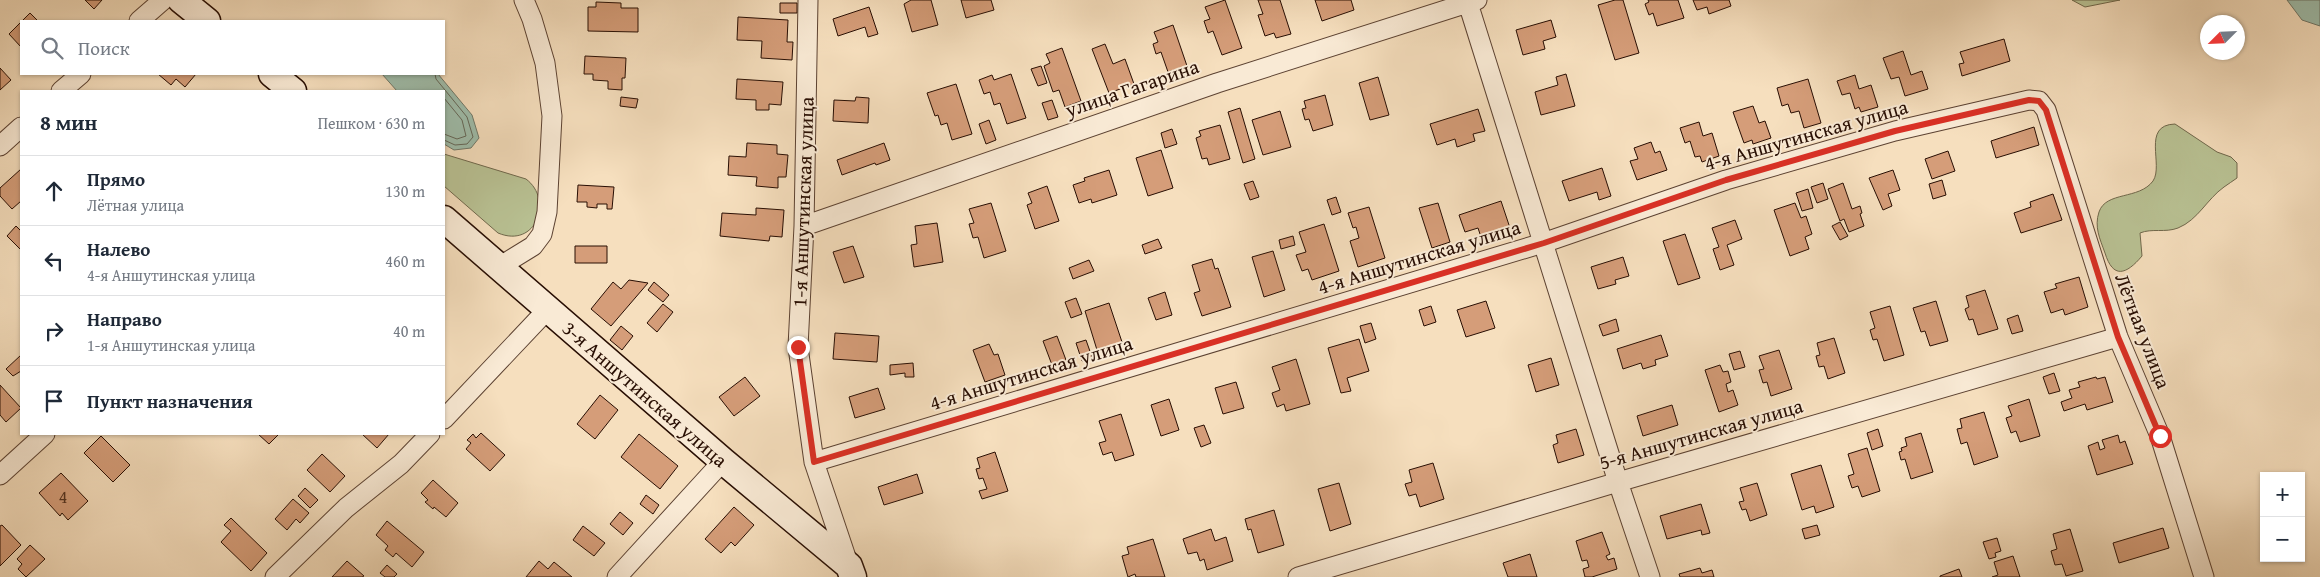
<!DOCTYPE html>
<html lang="ru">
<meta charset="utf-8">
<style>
:root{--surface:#fff;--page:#f6f6f7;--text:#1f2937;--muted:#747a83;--line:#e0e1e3}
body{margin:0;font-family:"Gentium Book Plus",serif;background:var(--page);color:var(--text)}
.controls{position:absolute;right:15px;bottom:15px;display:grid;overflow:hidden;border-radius:0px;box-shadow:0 1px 4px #0004}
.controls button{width:45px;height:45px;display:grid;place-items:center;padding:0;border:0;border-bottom:1px solid var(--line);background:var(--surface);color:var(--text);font:25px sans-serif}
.compass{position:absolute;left:2200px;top:15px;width:45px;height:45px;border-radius:50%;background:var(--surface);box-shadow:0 1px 4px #0004;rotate:246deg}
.stop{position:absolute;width:15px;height:15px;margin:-11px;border:4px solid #d93025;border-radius:50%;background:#fff}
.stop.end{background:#d93025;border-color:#fff;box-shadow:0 1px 5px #0008}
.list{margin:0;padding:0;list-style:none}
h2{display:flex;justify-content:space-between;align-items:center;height:65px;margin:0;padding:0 20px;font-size:21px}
h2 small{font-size:16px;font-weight:400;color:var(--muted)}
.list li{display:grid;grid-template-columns:32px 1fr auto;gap:15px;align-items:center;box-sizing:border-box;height:70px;padding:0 20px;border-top:1px solid var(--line)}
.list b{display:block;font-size:19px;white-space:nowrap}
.list p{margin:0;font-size:16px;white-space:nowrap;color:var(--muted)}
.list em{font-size:16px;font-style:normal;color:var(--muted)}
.icon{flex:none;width:28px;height:28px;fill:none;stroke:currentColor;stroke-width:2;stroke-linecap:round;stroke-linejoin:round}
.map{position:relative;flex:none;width:2320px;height:577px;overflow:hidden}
.search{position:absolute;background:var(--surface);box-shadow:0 1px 4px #0004;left:20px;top:20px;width:425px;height:55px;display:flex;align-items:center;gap:12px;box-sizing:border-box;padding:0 18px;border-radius:0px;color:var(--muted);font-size:19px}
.panel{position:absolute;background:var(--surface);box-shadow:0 1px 4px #0004;left:20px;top:90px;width:425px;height:345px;border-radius:0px}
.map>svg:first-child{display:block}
.green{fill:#b9c294;stroke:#70684c}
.water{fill:#9ebdab;stroke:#6f7768}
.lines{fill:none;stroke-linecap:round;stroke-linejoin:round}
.shore{stroke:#636657;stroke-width:1}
.building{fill:#d59d79;stroke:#280e03}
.street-casing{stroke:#5c4232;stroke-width:21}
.secondary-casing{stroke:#280e03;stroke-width:29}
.street{stroke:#f9ead5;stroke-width:19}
.secondary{stroke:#f9ead5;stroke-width:26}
.route{stroke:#d93025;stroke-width:6}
.labels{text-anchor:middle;stroke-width:4;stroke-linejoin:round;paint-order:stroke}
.number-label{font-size:18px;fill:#533220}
.street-label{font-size:20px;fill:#280e03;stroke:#f9ead5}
</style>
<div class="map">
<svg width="2320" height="577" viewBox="0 0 2320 577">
<rect width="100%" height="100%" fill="#f6dfbe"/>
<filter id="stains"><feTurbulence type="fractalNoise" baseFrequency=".004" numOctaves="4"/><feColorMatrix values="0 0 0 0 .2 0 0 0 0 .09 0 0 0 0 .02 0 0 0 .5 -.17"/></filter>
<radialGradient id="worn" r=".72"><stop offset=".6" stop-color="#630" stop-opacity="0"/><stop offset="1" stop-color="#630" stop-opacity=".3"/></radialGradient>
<path class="green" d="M2072,0H2120L2085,7Z
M2175,124L2217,152L2231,157L2237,163V178C2233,181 2228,184 2224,187C2207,199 2198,220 2178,228C2165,233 2152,228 2140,233L2142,256C2126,275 2113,279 2105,253C2100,239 2094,227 2099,212C2106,191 2139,200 2153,181C2164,165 2141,125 2175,124Z
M444,154L526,179C554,200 536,249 498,233L444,186Z"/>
<path class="water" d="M2287,0H2320V26L2302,20Z
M382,74H438L472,115L479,138L471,148L454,150L444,144V91H397Z"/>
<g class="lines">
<path class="shore" d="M435,74L436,79L467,117L473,137L467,144L455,145L444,140
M444,98L462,120L466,136L457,139L444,134"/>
</g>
<path class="building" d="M85,0H102L94,9Z
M911,0H931L938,25L912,32L904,4Z
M961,0H991L994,10L966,18Z
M1225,0L1242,48L1222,55L1213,31L1208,33L1204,21L1210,19L1205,7Z
M1258,0H1280L1291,34L1276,38L1274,33L1265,36L1258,15L1263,14Z
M1315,0H1351L1354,10L1322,21Z
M1615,0H1623L1639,53L1615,60L1598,5Z
M1648,0H1678L1684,18L1657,26L1653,13L1649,15L1645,4L1649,2Z
M1693,0H1729L1731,6L1709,14L1707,7L1697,10Z
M596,2L621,3V8H638V32L588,31V7H596Z
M780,3H797V13H780Z
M869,7L878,34L868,37L865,27L838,36L833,19Z
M30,13L38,21H22Z
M738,17L788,20L787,42H793L792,60L761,58L762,41L737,40Z
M1551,20L1556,37L1543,41L1545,49L1523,55L1516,30Z
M21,22V47L9,34Z
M1173,25L1187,66L1168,72L1161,52L1156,54L1153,44L1158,42L1154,32Z
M2004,39L2010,61L1962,76L1959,64L1964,63L1960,52Z
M1105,44L1113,64L1125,59L1134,84L1109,93L1092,49Z
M1062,48L1081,101L1065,107L1059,90L1053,92L1044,66L1050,63L1046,54Z
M1903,51L1911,75L1922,71L1928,89L1905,96L1899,77L1891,79L1883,58Z
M585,56L626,58L625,78H622V90L608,89V81L593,80V74H584Z
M1041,66L1047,83L1038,86L1031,69Z
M0,68L11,80L0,90Z
M158,74H196L185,87L176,79L171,85Z
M1011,74L1026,118L1007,124L1000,103L994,105L990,92L984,94L979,80L992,75L994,80Z
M1566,74L1575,106L1541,115L1535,92L1558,85L1556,77Z
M1855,75L1859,89L1871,85L1878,107L1861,112L1859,107L1855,109L1850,93L1842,95L1837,81Z
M1378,77L1389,115L1370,120L1359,83Z
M737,79L783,82L781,105L769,104V110H756V100L736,99Z
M1808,79L1821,123L1804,128L1799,111L1791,113L1788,104L1782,106L1777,88Z
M956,84L972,134L952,140L947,123L941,125L938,115L935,116L927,93Z
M1325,95L1333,125L1313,131L1309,119L1305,120L1302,109L1306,108L1304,101Z
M621,97L638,99L636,108L620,106Z
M856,97L869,98L868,123L833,121L834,100L855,101Z
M1052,100L1058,117L1048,120L1042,103Z
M1753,106L1759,123L1765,121L1771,138L1753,144L1752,140L1744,143L1733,112Z
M1240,108L1255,159L1243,163L1228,112Z
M1478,109L1485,131L1473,134L1475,141L1457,147L1455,139L1437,145L1430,124Z
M1280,111L1291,147L1263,155L1252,120Z
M989,120L996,140L986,144L979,124Z
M1699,122L1703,136L1712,133L1719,156L1702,162L1700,156L1695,157L1690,141L1685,143L1680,128Z
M1220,125L1230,159L1209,165L1207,158L1202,159L1196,138L1201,136L1199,131Z
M2034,127L2039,145L1996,158L1991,141Z
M1172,129L1177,144L1165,148L1161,133Z
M1651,142L1655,153L1660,151L1667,170L1637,180L1630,161L1638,159L1634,148Z
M747,143L777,145V154L788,155L786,177H778V188L756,186L757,177L728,175L729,156L746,157Z
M884,143L890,160L876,165L875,163L842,175L837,160Z
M1161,150L1173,188L1148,196L1136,158Z
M1948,151L1955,171L1932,179L1925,159Z
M1602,168L1611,196L1599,200L1597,192L1569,201L1562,181Z
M21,169V201L12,209L0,196V188Z
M1109,170L1117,195L1092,203L1091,199L1079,203L1073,185L1085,181L1084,178Z
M1893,170L1900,190L1888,194L1892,206L1883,210L1869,178Z
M1942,180L1946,195L1933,199L1929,184Z
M1253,181L1259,197L1250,200L1244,184Z
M1823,183L1828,199L1817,203L1811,187Z
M1843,183L1852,209L1860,206L1862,213L1860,214L1864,226L1849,232L1844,219L1840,221L1828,189Z
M578,185L614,187L612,209H607V204H597V208L587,207V202H577Z
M1047,186L1059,221L1035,229L1027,205L1032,203L1028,193Z
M1808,189L1813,208L1802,211L1796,193Z
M2053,194L2062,220L2021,233L2014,213L2031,207L2030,202Z
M1336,197L1341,212L1332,215L1327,200Z
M1501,201L1510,228L1481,237L1478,228L1465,232L1459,215Z
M991,203L1006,251L984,258L978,237L973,238L969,224L974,223L969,209Z
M1438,203L1450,242L1432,248L1419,208Z
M1795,203L1801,218L1806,216L1812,234L1805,237L1809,249L1790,256L1774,210Z
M1369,207L1385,258L1358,267L1350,241L1359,238L1356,227L1353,228L1348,213Z
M756,208L784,210L782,237L770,236L769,241L720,236L722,213L756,215Z
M1735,220L1742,239L1727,245L1734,265L1720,270L1713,249L1719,247L1712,228Z
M1840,222L1848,236L1840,240L1832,226Z
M937,223L943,262L914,267L911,245L917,244L915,226Z
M1324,224L1339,271L1312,280L1308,269L1302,271L1296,255L1306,252L1299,232Z
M16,226L21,231V250L7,236Z
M1685,234L1700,278L1678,285L1663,241Z
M1293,236L1295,245L1281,249L1279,240Z
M1158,239L1162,248L1145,254L1142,245Z
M575,246H607V263H575Z
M853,246L864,277L844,283L833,252Z
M1273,251L1285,290L1264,297L1252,257Z
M1623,257L1629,276L1615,280L1616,284L1598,289L1591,267Z
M1212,259L1215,269L1218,268L1231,307L1202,316L1194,293L1200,291L1192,265Z
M1089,260L1094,271L1073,279L1069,268Z
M2079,277L2088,307L2065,315L2063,309L2051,313L2044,292L2057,288L2055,284Z
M629,280L648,283L611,326L591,309L613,282L621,289Z
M654,282L669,295L663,302L648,290Z
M1985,290L1998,329L1978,335L1973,319L1969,320L1965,309L1969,307L1966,296Z
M1165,292L1172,315L1156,320L1148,298Z
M1076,298L1082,314L1071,318L1065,302Z
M1486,301L1495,328L1466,337L1457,310Z
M1936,301L1948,341L1930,346L1925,331L1921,332L1913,308Z
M1109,303L1122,342L1097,350L1085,311Z
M663,304L673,312L657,332L647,323Z
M1431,306L1436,322L1424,326L1419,310Z
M1890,306L1904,355L1884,361L1877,339L1873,340L1870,330L1875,328L1870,312Z
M2018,315L2023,331L2012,334L2007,319Z
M1616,319L1619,331L1603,336L1599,325Z
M1371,323L1376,339L1365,343L1360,326Z
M621,326L633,336L622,350L610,340Z
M835,333L879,336L877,362L833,359Z
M1661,335L1668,356L1655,360L1656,365L1643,369L1641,363L1623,369L1617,349Z
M1057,336L1066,360L1052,365L1043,341Z
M1834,338L1845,373L1828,379L1824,366L1819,367L1816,356L1820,355L1817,343Z
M1359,339L1369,371L1347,378L1351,391L1341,393L1328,348Z
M1086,340L1092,357L1082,361L1076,343Z
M989,344L994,355L998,354L1005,375L985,382L973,350Z
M1779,350L1792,389L1771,396L1767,382L1763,383L1759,370L1764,369L1759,356Z
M1740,351L1745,367L1734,370L1729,354Z
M21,355V371L13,376L6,369Z
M1551,358L1559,385L1536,392L1528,365Z
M1296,359L1310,404L1286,411L1284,404L1277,407L1272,393L1280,390L1272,367Z
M913,363L914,377H905V373L890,375V365Z
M1720,365L1723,372L1728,371L1731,382L1726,384L1728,392L1733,390L1738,405L1719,412L1705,370Z
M2054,373L2060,391L2049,394L2043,377Z
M745,377L760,396L734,416L719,397Z
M2096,377L2097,379L2105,377L2113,402L2087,410L2085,404L2064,411L2061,402L2072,398L2069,390L2080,387L2078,382Z
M1236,382L1244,408L1223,414L1215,388Z
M0,385L21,408L6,422L0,415Z
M878,388L885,409L855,418L849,397Z
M600,395L618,410L595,439L577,424Z
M1169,399L1179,430L1161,436L1151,405Z
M2029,399L2040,436L2020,442L2016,431L2011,433L2006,418L2012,416L2008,406Z
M1672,405L1678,425L1643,436L1637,416Z
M1984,412L1998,457L1974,465L1967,442L1961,444L1957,429L1962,428L1960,419Z
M1121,414L1134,455L1115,461L1112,452L1103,455L1099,443L1106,441L1099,421Z
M1204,425L1211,443L1201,447L1194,428Z
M1576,429L1584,455L1558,463L1553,445L1558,443L1556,435Z
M1878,429L1883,446L1872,450L1867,433Z
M481,433L505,455L490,471L466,449L471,443L467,440L473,434L476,438Z
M1921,433L1933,472L1911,479L1905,459L1901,460L1899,452L1902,451L1901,448L1907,446L1905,438Z
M258,434H279L269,444Z
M362,434H389L377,448Z
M639,434L678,466L660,489L621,457Z
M2118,435L2120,443L2125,441L2133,464L2097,475L2088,446L2098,442L2100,450L2105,448L2102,440Z
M101,436L130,465L113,482L84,453Z
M1867,448L1880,491L1862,497L1858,486L1852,488L1848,476L1854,474L1848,454Z
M995,452L1008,491L982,499L979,491L987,489L983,478L979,479L976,469L980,468L977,458Z
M322,454L345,476L330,492L307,470Z
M1433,463L1444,499L1420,507L1416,494L1409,496L1405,484L1412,482L1409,470Z
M1821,465L1834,507L1816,513L1814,506L1802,510L1791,474Z
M61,473L88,501L68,520L62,513L60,516L39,493Z
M917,474L923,493L884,505L878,487Z
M433,480L458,503L446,517L434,507L433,509L425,502L428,500L421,493Z
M1339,483L1351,524L1330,531L1318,489Z
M1757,483L1767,515L1750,521L1746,509L1742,510L1739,502L1744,501L1740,488Z
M305,488L318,500L310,508L298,496Z
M646,495L659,505L653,514L640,504Z
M293,499L309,513L300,523L296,519L287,530L275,519Z
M1701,504L1710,533L1702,535L1701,530L1667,539L1660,516Z
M734,507L754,525L735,546L731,542L721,553L705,539Z
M1274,510L1284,545L1258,553L1251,529L1248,530L1245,519Z
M620,512L633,523L623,535L610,524Z
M231,518L267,553L251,571L221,542L231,531L224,525Z
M387,521L424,552L412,567L396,553L393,557L385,550L388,546L376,535Z
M2,525L21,545L0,566V526Z
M1817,525L1820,535L1805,539L1802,529Z
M583,526L605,543L594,556L573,540Z
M2163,528L2169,548L2119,563L2113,543Z
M1211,529L1215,541L1226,537L1233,561L1207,570L1204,559L1200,561L1197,552L1188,554L1183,539Z
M2070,529L2083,571L2066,576L2062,564L2055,565L2051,551L2057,549L2053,534Z
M1602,532L1610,554L1606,556L1608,560L1614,558L1617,569L1592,577H1585L1583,569L1589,567L1587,560L1582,561L1576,541Z
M1997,538L2001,551L1995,553L1996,557L1989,559L1983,542Z
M1153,539L1165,577H1136L1135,574L1128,577L1122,556L1129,554L1127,547Z
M30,545L45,559L26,577L18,569L22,564L17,559Z
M1530,554L1537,577H1508L1503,563Z
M2013,556L2020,577H1992L1998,575L1994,562Z
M347,561L364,576L362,577H332Z
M539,561L548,569L554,562L572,577H526Z
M387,565L397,574L394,577H385L380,573Z
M1700,568L1702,573L1712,570L1714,577H1680L1679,574Z
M1959,569L1962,577H1940V576Z"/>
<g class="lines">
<g class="street-casing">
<path id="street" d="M808,0L804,226L798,347L814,462L849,566
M1467,0L1618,482L1650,577
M139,21L163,0
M61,91L81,74
M0,146L21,127
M804,226L1217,83L1477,0
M499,267L533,246L542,234L547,212L552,116L545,63L532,19L524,0
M444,419L548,309
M814,462L1543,243L1726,180L1895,131L2029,100L2039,101L2046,110L2118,337L2160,436L2204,577
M0,475L45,434
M275,577L346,508L401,464L430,434
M617,577L723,461
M1298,577L1618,482L2118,337"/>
</g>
<g class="secondary-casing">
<path id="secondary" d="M181,0L207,21
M272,74L293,91
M444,219L723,461L849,566L853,577"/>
</g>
<use href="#street" class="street"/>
<use href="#secondary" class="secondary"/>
</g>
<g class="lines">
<path class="route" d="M798,347L814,462L1544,243L1726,180L1895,131L2029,100L2039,101L2046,110L2118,337L2160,436"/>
</g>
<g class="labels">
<g class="number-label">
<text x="63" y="503">4</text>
</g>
<g class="street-label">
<text transform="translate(1132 88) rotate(-19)" y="7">улица Гагарина</text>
<text transform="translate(1806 135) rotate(-16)" y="7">4-я Аншутинская улица</text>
<text transform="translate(803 202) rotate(-88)" y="7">1-я Аншутинская улица</text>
<text transform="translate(1419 257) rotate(-17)" y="7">4-я Аншутинская улица</text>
<text transform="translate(2143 331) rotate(69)" y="7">Лётная улица</text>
<text transform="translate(1031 373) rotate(-17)" y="7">4-я Аншутинская улица</text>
<text transform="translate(645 394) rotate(41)" y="7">3-я Аншутинская улица</text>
<text transform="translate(1701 434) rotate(-16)" y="7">5-я Аншутинская улица</text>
</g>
</g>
<rect width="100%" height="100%" filter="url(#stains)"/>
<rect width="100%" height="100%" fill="url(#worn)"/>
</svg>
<div class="controls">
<button>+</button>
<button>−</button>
</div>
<svg class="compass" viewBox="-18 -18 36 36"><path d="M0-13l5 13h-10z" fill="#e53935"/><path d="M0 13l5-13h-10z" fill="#747a83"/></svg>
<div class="stop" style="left:2160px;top:436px"></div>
<div class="stop end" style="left:798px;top:347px"></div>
<div class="search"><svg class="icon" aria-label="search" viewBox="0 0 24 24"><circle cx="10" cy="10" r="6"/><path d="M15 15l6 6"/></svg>Поиск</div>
<section class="panel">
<h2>8 мин<small>Пешком · 630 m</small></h2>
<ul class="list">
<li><svg class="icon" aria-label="ahead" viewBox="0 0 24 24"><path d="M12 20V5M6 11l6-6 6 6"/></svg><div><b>Прямо</b><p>Лётная улица</p></div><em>130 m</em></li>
<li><svg class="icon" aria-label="left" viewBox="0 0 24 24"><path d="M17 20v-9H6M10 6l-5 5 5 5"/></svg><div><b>Налево</b><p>4-я Аншутинская улица</p></div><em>460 m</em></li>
<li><svg class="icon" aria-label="right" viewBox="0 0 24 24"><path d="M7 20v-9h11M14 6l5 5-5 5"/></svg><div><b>Направо</b><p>1-я Аншутинская улица</p></div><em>40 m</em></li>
<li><svg class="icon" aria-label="arrive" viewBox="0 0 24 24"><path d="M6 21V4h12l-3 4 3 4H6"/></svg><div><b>Пункт назначения</b></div></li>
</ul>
</section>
</div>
